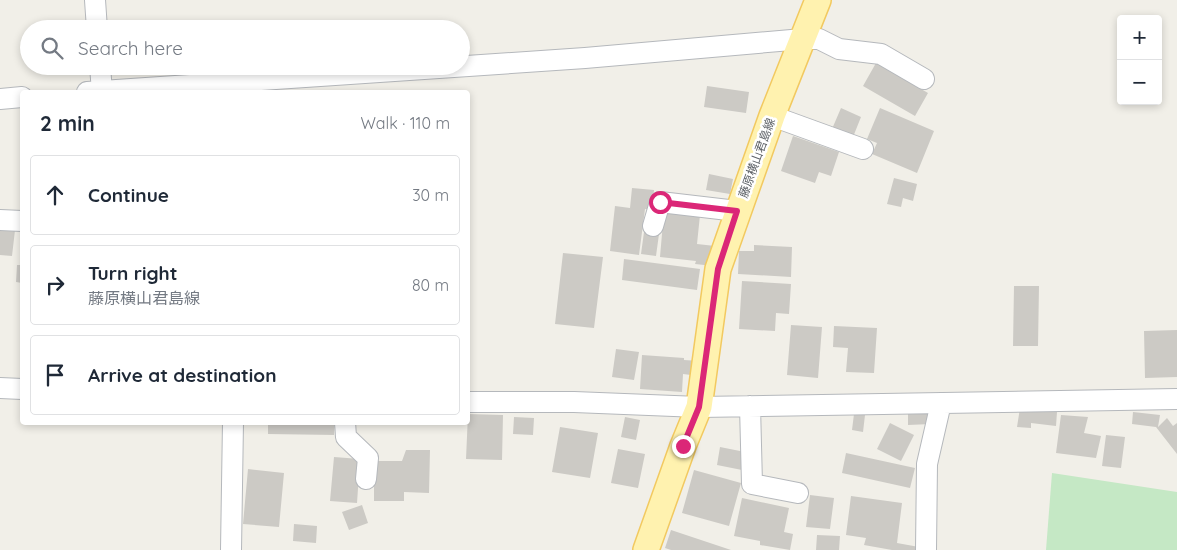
<!DOCTYPE html>
<meta charset="utf-8">
<style>
:root{--surface:#fff;--page:#f6f6f7;--text:#1f2937;--muted:#747a83;--line:#e0e1e3}
body{margin:0;font-family:Quicksand,"Noto Sans JP",sans-serif;background:var(--page);color:var(--text)}
.controls{position:absolute;right:15px;top:15px;display:grid;overflow:hidden;border-radius:5px;box-shadow:0 2px 8px #0003}
.controls button{width:45px;height:45px;display:grid;place-items:center;padding:0;border:0;border-bottom:1px solid var(--line);background:var(--surface);color:var(--text);font:25px sans-serif}
.stop{position:absolute;width:15px;height:15px;margin:-11px;border:4px solid #db2777;border-radius:50%;background:#fff}
.stop.end{background:#db2777;border-color:#fff;box-shadow:0 1px 5px #0008}
.list{margin:0;padding:0;list-style:none}
h2{display:flex;justify-content:space-between;align-items:center;height:65px;margin:0;padding:0 20px;font-size:21px}
h2 small{font-size:16px;font-weight:400;color:var(--muted)}
.list li{display:grid;grid-template-columns:32px 1fr auto;gap:15px;align-items:center;box-sizing:border-box;height:80px;margin:0 10px 10px;padding:0 10px;border:1px solid var(--line);border-radius:5px}
.list b{display:block;font-size:19px;white-space:nowrap}
.list p{margin:0;font-size:16px;white-space:nowrap;color:var(--muted)}
.list em{font-size:16px;font-style:normal;color:var(--muted)}
.icon{flex:none;width:28px;height:28px;fill:none;stroke:currentColor;stroke-width:2;stroke-linecap:round;stroke-linejoin:round}
.map{position:relative;flex:none;width:1177px;height:550px;overflow:hidden}
.search{position:absolute;background:var(--surface);box-shadow:0 2px 8px #0003;left:20px;top:20px;width:450px;height:55px;display:flex;align-items:center;gap:12px;box-sizing:border-box;padding:0 18px;border-radius:28px;color:var(--muted);font-size:19px}
.panel{position:absolute;background:var(--surface);box-shadow:0 2px 8px #0003;left:20px;top:90px;width:450px;height:335px;border-radius:5px}
.map>svg:first-child{display:block}
.green{fill:#c5e8c5}
.building{fill:#cccac5}
.lines{fill:none;stroke-linecap:round;stroke-linejoin:round}
.minor-casing{stroke:#b5b8bc;stroke-width:22}
.major-casing{stroke:#f2c960;stroke-width:28}
.minor{stroke:#fff;stroke-width:20}
.major{stroke:#fff2af;stroke-width:25}
.route{stroke:#db2777;stroke-width:6}
.labels{text-anchor:middle;stroke-width:5;stroke-linejoin:round;paint-order:stroke}
.street-label{font-size:12px;fill:#5f6368;stroke:#fff}
</style>
<div class="map">
<svg width="1177" height="550" viewBox="0 0 1177 550">
<rect width="100%" height="100%" fill="#f1efe8"/>
<path class="green" d="M1052,473L1177,492V550H1046Z"/>
<path class="building" d="M876,63L928,93L915,116L863,86Z
M707,86L749,92L746,113L704,107Z
M841,108L861,117L853,137L832,129Z
M880,108L934,131L917,173L872,154L877,143L867,139Z
M793,136L839,152L831,176L819,172L815,183L781,171Z
M709,174L733,179L730,194L706,190Z
M894,178L917,184L913,201L903,198L901,207L887,204Z
M632,188L654,190L652,210L645,209L639,255L610,251L615,206L630,208Z
M664,211L700,215L697,244L715,246L714,266L695,264L696,261L660,257Z
M0,229L15,230L12,256L0,255Z
M644,232L659,234L656,256L641,254Z
M754,245L792,247L791,277L738,274L739,251H754Z
M563,253L603,257L594,328L555,324Z
M624,259L700,269L697,290L622,280Z
M17,265H22V283L16,282Z
M742,281L791,284L789,314L776,313L775,331L739,329Z
M1014,286H1039L1038,346H1013Z
M791,325L822,327L818,378L787,375Z
M834,326L877,328L874,373L846,372L848,348L833,347Z
M1177,330V377L1145,378L1144,331Z
M616,349L639,352L634,380L612,377Z
M642,355L684,358V360L700,361L699,376L683,374L682,392L640,389Z
M1020,408L1057,412L1056,426L1031,423V428L1017,427Z
M908,410H931V424L908,425Z
M1133,412L1160,415L1158,427L1167,418L1173,426L1177,423V454L1156,427L1132,424Z
M468,414L503,415L502,460L466,459Z
M854,414L865,415L863,432L852,430Z
M1061,415L1088,417L1084,433L1101,436L1096,458L1056,453Z
M514,417L534,418L533,435L513,434Z
M625,417L640,420L636,440L621,437Z
M268,422H334V435L268,434Z
M890,423L914,435L901,461L877,449Z
M560,427L598,433L590,478L552,472Z
M1106,435L1125,437L1121,468L1102,466Z
M720,447L745,452L742,470L717,465Z
M618,449L645,454L638,488L611,483Z
M406,450H430L429,493L404,492V501H374V461H402Z
M846,453L915,468L910,488L842,473Z
M334,457L360,459L357,503L330,501Z
M248,469L284,473L279,527L243,524Z
M694,470L741,483L729,526L682,513Z
M810,495L834,498L830,529L806,527Z
M851,496L902,503L897,543L919,547L918,550H892L864,545L866,538L846,535Z
M742,498L789,508L784,532L793,534L790,550L760,545V541L734,536Z
M362,505L368,523L349,530L342,512Z
M294,524L317,526L316,543L293,541Z
M671,530L731,550H671L665,548Z
M817,535L840,536L839,550H816Z"/>
<g class="lines">
<g class="minor-casing">
<path id="minor" d="M95,0L97,29
M100,66L102,92
M87,92L585,58L803,39H819L839,49L881,54L924,79
M0,99L22,97
M772,116L863,149
M0,220L22,221
M653,226L660,202L737,211
M0,388L22,389
M468,402H574L699,407L1177,399
M750,406L752,484L798,493
M345,422L346,437L368,458L366,479
M231,550L233,422
M926,550L927,464L941,403"/>
</g>
<g class="major-casing">
<path id="major" d="M646,550L683,446L699,407L718,269L772,116L818,0"/>
</g>
<use href="#minor" class="minor"/>
<use href="#major" class="major"/>
</g>
<g class="lines">
<path class="route" d="M660,202L737,211L718,269L699,407L683,446"/>
</g>
<g class="labels">
<g class="street-label">
<text transform="translate(757 158) rotate(-70)" y="4">藤原横山君島線</text>
</g>
</g>
</svg>
<div class="controls">
<button>+</button>
<button>−</button>
</div>
<div class="stop" style="left:660px;top:202px"></div>
<div class="stop end" style="left:683px;top:446px"></div>
<div class="search"><svg class="icon" aria-label="search" viewBox="0 0 24 24"><circle cx="10" cy="10" r="6"/><path d="M15 15l6 6"/></svg>Search here</div>
<section class="panel">
<h2>2 min<small>Walk · 110 m</small></h2>
<ul class="list">
<li><svg class="icon" aria-label="ahead" viewBox="0 0 24 24"><path d="M12 20V5M6 11l6-6 6 6"/></svg><div><b>Continue</b></div><em>30 m</em></li>
<li><svg class="icon" aria-label="right" viewBox="0 0 24 24"><path d="M7 20v-9h11M14 6l5 5-5 5"/></svg><div><b>Turn right</b><p>藤原横山君島線</p></div><em>80 m</em></li>
<li><svg class="icon" aria-label="arrive" viewBox="0 0 24 24"><path d="M6 21V4h12l-3 4 3 4H6"/></svg><div><b>Arrive at destination</b></div></li>
</ul>
</section>
</div>
